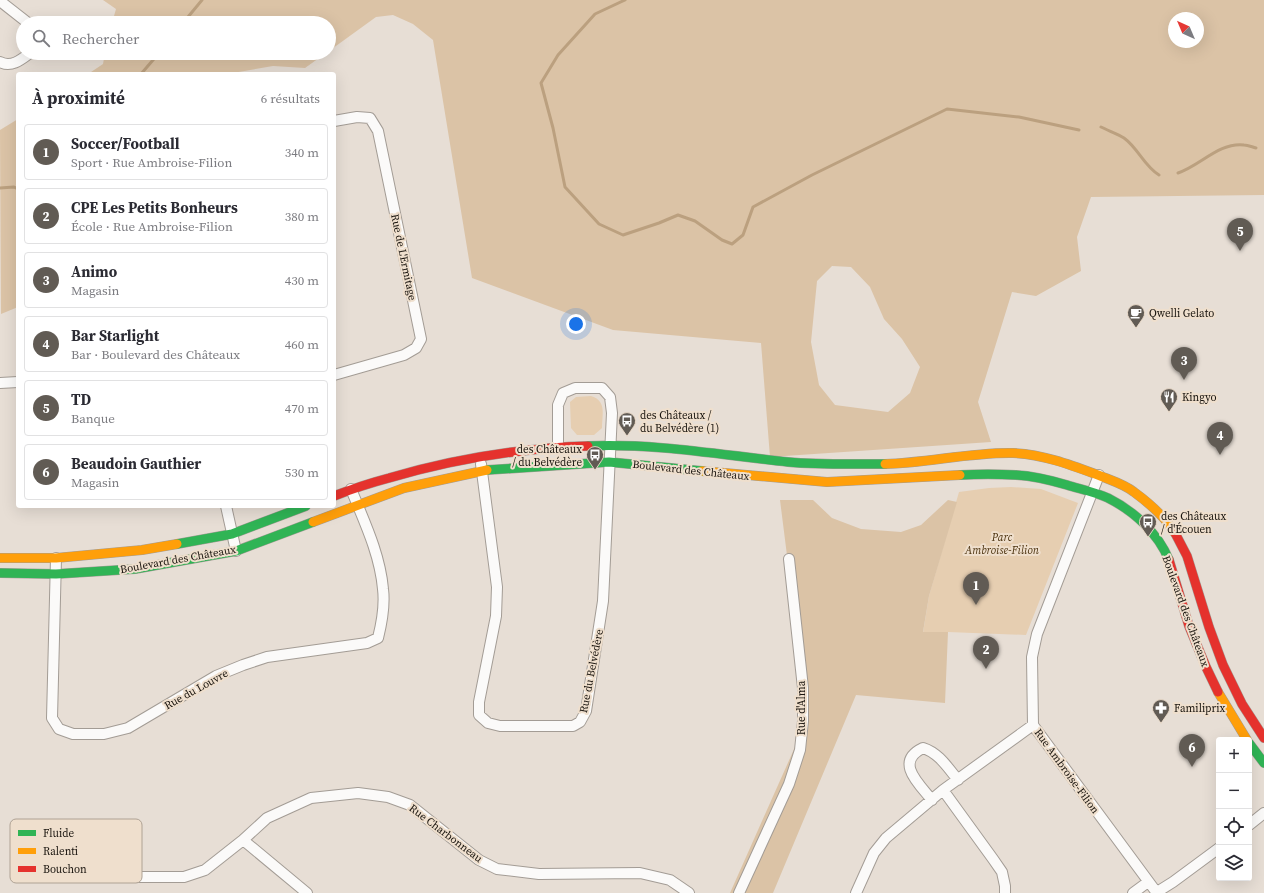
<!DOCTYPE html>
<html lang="fr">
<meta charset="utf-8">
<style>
:root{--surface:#fff;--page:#f2f2f3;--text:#2b2b33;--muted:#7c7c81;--line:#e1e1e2;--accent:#615b54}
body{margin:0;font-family:"Source Serif 4",serif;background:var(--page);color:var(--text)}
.controls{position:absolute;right:12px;bottom:12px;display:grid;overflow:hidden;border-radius:4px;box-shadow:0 4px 16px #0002}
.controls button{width:36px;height:36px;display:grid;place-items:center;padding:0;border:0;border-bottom:1px solid var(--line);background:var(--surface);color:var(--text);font:20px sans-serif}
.compass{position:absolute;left:1168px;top:12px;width:36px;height:36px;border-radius:50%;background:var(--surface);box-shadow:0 4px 16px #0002;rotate:316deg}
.you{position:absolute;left:576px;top:324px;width:14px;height:14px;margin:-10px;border:3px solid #fff;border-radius:50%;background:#1a73e8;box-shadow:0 0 0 6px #1a73e833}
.badge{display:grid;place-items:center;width:26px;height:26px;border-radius:50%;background:var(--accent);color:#fff;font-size:13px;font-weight:700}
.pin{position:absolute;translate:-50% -33px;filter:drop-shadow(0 1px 2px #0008)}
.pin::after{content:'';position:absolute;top:21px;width:14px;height:12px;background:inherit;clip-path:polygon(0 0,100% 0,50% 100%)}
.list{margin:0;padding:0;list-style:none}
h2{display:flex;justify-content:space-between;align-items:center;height:52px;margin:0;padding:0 16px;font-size:17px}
h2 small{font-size:13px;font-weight:400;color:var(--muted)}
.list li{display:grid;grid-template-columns:26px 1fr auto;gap:12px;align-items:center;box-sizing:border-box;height:56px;margin:0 8px 8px;padding:0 8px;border:1px solid var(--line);border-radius:4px}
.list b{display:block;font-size:15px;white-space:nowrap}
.list p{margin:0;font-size:13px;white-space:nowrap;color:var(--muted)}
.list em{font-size:13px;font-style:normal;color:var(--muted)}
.icon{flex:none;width:22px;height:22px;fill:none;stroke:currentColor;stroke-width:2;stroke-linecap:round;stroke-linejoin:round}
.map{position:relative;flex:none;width:1264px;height:893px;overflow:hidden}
.search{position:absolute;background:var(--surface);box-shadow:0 4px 16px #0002;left:16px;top:16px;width:320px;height:44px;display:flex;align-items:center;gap:10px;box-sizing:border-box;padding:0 14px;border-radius:22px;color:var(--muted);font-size:15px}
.panel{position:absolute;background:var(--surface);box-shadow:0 4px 16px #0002;left:16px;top:72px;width:320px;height:436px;border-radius:4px}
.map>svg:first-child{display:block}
.green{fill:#e6ceb1}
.forest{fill:#dbc3a6;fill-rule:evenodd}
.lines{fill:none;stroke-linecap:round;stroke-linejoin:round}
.stream{stroke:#bba07f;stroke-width:3}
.street-casing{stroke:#a39c95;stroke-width:12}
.fast-casing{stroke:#a39c95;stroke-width:10}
.slow-casing{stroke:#a39c95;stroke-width:10}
.jam-casing{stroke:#a39c95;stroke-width:10}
.street{stroke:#fbfaf9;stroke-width:10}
.fast{stroke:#30b455;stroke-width:9}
.slow{stroke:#ff9f0a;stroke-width:9}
.jam{stroke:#e5322d;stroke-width:9}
.labels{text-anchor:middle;stroke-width:4;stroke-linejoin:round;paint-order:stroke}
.street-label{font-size:11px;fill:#19140e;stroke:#efdfcd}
.poi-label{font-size:11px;fill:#19140e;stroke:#efdfcd;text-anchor:start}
.park-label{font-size:11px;font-style:italic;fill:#4b320e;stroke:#efdfcd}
.key{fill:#efdfcd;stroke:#afa294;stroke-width:1}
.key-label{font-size:11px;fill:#19140e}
</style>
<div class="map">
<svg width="1264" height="893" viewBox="0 0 1264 893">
<rect width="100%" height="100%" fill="#e7ded5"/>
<path class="green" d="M591,396C607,401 602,414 602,428L594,435H577L571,428L570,402L576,397Z
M1011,487L1041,489L1078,503L1026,635L948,632L923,633L929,596L959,492L989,488Z"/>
<path class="forest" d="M103,0H1264V195L1091,197L1077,237L1081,271L1036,296L1012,292L978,402L991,442L770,457L761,343L613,330L472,278L433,40L413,24L393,15L376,17L329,51V23H112L116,9ZM1174,18H1198V42H1174ZM832,266L851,267L870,287L884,319L902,339L920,367L910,393L888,412L835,405L819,385L811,342L817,281Z
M105,53H326L305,68L273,66L227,74H88L103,64Z
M18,119V307L1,314L0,130Z
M780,500H813L832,518L861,529L901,532L921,525L948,500L957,502L929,596L923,632H948L945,703L856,695L773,893H730L803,729L804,690Z"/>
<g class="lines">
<path class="stream" d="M625,0L595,14L558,55L541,83L553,128L565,187L599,224L623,235L659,223L678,215L695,221L722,240L732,244L743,235L753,207L812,175L947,109L1019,117L1079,130
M183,23L202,0
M141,74L159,53
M1101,127C1109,131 1118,134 1124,138C1138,148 1144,166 1159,175
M1178,173C1200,166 1219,142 1244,145C1248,145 1252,147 1256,148
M0,188L14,187L18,189"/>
<g class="street-casing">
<path id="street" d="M0,1L28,23
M0,62C11,68 21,60 30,53
M334,121L357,117L370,118L378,131L421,339L416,348L404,355L334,375
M0,383L18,382
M481,464L497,587L496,616L479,702V715L488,723L500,726H573L580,722L586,711L603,601L612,413L610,397L602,388H575L563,393L558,405V447
M1099,475L1037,634L1032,657L1033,725L1157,893
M226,506L236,551
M56,558L52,718L59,729L73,734H104L128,728L216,676L243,665L267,657L367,643L378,638C382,622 385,605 383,589C380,554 364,521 351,489
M943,790L993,859L1002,872L1005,886V893
M932,800C919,784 894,762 923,748C939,753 948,768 958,780
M1249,825L1264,813
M243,840L307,893
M54,877H184L205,870L243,840L267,818L311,798L358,793L388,797L410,805L479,860L497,869L539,874L640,873L670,880L689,893
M1157,892L1173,882L1219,848
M739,893L789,784L800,750L803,721V688L789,559
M856,893L874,853L886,838L943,790L1033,725
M1133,893L1148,882"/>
</g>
<g class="fast-casing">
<path id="fast" d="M588,446C655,443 721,455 788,462C820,465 852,464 885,464
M487,470L609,462L702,471
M960,475C979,474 997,474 1016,475C1033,476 1050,480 1067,485C1080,489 1095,492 1108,498C1134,511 1158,533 1169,560
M177,544L232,534L306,506
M0,573L56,574L135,569L236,551L313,522
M1249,743L1264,763"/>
</g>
<g class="slow-casing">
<path id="slow" d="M885,464C928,463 970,452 1013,453C1042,454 1071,465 1098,475C1110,480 1124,484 1134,492C1149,503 1165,517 1175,533
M702,471L827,482L960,475
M313,522L404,488L487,470
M0,558H56L142,550L177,544
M1218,692L1247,740"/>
</g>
<g class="jam-casing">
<path id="jam" d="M334,496C352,489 370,483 389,478C454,459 521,448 588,446
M1175,533L1187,556L1209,627L1223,665L1242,704L1264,738
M1169,560L1189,626L1206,667L1218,692"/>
</g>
<use href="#street" class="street"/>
<use href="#fast" class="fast"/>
<use href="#slow" class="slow"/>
<use href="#jam" class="jam"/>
</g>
<defs>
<g id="cafe-pin" transform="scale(0.9)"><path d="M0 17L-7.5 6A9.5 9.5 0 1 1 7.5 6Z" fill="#615b54" stroke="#efdfcd"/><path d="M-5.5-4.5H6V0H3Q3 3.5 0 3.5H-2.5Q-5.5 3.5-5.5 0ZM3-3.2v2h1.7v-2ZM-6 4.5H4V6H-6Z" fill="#fff"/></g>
<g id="restaurant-pin" transform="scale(0.9)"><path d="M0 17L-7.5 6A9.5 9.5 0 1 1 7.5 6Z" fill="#615b54" stroke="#efdfcd"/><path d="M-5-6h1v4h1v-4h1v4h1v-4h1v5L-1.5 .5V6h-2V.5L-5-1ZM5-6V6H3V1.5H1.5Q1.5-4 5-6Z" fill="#fff"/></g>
<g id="bus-pin" transform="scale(0.9)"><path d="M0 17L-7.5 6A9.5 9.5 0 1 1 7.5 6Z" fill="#615b54" stroke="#efdfcd"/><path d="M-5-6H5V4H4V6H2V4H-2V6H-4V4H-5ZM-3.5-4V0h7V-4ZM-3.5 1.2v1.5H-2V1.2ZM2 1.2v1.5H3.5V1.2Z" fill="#fff"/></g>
<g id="pharmacy-pin" transform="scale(0.9)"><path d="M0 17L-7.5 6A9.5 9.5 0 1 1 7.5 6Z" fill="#615b54" stroke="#efdfcd"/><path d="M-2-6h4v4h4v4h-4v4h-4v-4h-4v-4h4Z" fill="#fff"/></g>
</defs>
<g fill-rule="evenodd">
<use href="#cafe-pin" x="1136" y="313"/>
<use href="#restaurant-pin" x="1169" y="397"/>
<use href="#bus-pin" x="627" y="421"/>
<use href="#bus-pin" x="595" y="455"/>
<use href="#bus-pin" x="1148" y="522"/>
<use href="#pharmacy-pin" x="1161" y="708"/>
</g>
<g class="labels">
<g class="street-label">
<text transform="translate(404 257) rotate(78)" y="4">Rue de L'Ermitage</text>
<text transform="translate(691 470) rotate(6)" y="4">Boulevard des Châteaux</text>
<text transform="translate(178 559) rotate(-10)" y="4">Boulevard des Châteaux</text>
<text transform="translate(1186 611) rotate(70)" y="4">Boulevard des Châteaux</text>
<text transform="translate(591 671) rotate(-79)" y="4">Rue du Belvédère</text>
<text transform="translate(196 689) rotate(-29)" y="4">Rue du Louvre</text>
<text transform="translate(801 708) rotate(-90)" y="4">Rue d'Alma</text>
<text transform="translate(1067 771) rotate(54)" y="4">Rue Ambroise-Filion</text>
<text transform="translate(446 833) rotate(37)" y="4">Rue Charbonneau</text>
</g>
<g class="poi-label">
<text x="1149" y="317">Qwelli Gelato</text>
<text x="1182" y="401">Kingyo</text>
<text x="640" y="419">des Châteaux /<tspan x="640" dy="13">du Belvédère (1)</tspan></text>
<text x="582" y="453" text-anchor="end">des Châteaux<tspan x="582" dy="13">/ du Belvédère</tspan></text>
<text x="1161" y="520">des Châteaux<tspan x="1161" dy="13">/ d'Écouen</tspan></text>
<text x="1174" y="712">Familiprix</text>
</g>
<g class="park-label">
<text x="1002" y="541">Parc<tspan x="1002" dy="13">Ambroise-Filion</tspan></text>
</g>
</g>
<rect x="10" y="819" width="132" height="64" rx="6" class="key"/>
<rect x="18" y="830" width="18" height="6" fill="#30b455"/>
<rect x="18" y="848" width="18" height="6" fill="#ff9f0a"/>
<rect x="18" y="866" width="18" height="6" fill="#e5322d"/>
<g class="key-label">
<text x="43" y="837">Fluide</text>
<text x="43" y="855">Ralenti</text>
<text x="43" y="873">Bouchon</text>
</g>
</svg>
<div class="controls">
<button>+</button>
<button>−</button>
<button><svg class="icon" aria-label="locate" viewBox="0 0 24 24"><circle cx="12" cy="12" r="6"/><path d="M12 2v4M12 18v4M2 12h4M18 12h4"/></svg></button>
<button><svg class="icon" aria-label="layers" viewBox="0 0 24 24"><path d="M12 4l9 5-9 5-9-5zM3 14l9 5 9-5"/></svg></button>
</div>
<svg class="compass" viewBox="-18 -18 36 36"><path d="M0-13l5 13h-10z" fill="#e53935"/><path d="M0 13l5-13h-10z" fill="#7c7c81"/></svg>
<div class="you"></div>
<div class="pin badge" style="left:976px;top:605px">1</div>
<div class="pin badge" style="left:986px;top:669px">2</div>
<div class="pin badge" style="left:1184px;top:380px">3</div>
<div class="pin badge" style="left:1220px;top:455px">4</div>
<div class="pin badge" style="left:1240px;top:251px">5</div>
<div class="pin badge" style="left:1192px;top:767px">6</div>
<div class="search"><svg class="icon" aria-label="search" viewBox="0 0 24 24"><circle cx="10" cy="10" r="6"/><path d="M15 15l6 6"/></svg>Rechercher</div>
<section class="panel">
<h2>À proximité<small>6 résultats</small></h2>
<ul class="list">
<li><span class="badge">1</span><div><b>Soccer/Football</b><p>Sport · Rue Ambroise-Filion</p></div><em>340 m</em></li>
<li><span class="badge">2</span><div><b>CPE Les Petits Bonheurs</b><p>École · Rue Ambroise-Filion</p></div><em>380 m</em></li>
<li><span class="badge">3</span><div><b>Animo</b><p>Magasin</p></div><em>430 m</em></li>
<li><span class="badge">4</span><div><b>Bar Starlight</b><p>Bar · Boulevard des Châteaux</p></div><em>460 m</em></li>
<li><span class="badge">5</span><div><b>TD</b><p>Banque</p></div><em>470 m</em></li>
<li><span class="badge">6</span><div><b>Beaudoin Gauthier</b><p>Magasin</p></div><em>530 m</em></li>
</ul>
</section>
</div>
